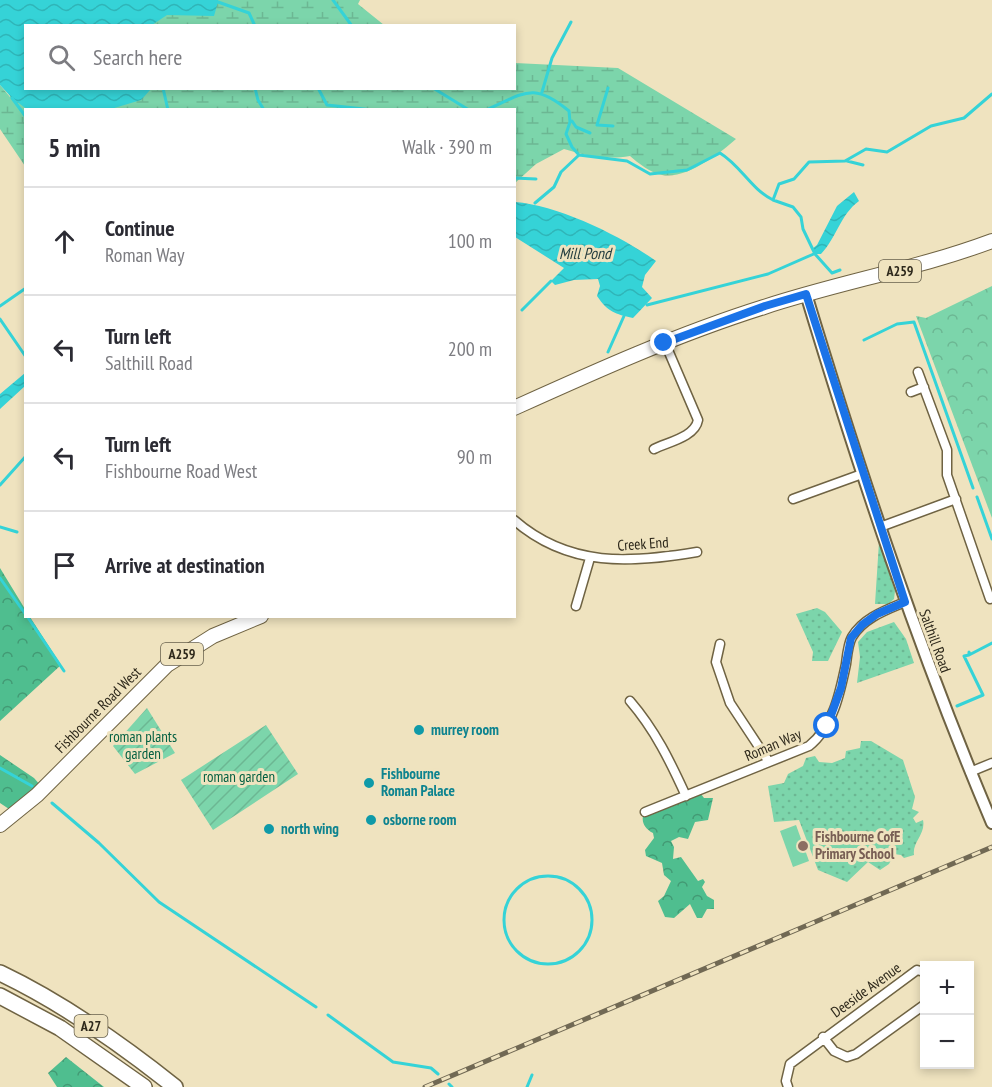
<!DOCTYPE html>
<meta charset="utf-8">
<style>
:root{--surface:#fff;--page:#f7f7f7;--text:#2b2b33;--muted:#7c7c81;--line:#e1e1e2}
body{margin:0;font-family:"PT Sans Narrow",sans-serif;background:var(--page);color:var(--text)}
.controls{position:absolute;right:18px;bottom:18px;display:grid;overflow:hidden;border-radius:0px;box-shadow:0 3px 9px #0003}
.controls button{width:54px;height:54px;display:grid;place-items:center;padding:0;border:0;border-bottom:2px solid var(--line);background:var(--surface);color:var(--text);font:30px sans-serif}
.stop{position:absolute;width:18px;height:18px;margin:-14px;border:4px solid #1a73e8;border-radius:50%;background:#fff}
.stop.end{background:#1a73e8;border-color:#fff;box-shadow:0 2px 6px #0008}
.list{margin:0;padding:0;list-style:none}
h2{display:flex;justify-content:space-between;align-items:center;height:78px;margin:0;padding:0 24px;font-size:26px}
h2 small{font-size:20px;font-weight:400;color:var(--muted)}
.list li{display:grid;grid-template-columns:39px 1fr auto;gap:18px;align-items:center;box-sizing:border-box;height:108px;padding:0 24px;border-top:2px solid var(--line)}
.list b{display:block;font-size:22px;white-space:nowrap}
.list p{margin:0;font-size:20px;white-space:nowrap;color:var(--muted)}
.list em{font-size:20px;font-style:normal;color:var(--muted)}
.icon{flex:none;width:33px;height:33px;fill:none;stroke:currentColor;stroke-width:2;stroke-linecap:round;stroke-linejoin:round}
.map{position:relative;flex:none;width:992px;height:1087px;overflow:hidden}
.search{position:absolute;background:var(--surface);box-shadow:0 3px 9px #0003;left:24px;top:24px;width:492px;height:66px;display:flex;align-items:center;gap:15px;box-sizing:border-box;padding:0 21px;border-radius:0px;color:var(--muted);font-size:22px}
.panel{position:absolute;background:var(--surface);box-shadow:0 3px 9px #0003;left:24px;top:108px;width:492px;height:510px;border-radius:0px}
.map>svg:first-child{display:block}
.grass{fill:url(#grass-dots)}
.forest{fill:url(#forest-crowns)}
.wetland{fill:url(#wetland-marsh)}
.park{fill:url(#park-crowns)}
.garden{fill:url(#garden-furrows)}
.pitch{fill:#7cd5ab}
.water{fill:url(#water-waves)}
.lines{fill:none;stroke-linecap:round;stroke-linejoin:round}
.stream{stroke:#35d3d7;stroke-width:3}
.minor-casing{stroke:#6f6343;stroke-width:11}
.tertiary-casing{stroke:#6f6343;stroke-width:14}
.primary-casing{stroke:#6f6343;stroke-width:16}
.trunk-casing{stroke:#6f6343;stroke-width:18}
.minor{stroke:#fff;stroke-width:8}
.tertiary{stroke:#fff;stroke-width:10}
.primary{stroke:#fff;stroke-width:14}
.trunk{stroke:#fff;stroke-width:15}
.rail-casing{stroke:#716954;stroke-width:5}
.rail{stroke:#efe3bf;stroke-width:3;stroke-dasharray:9;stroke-linecap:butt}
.route{stroke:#1a73e8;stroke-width:8}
.culture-dot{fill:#0f9aa8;stroke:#efe3bf;stroke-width:2}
.education-dot{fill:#8d6e63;stroke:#efe3bf;stroke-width:2}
.labels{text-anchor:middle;stroke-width:6;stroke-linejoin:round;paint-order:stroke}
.shield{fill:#efe3bf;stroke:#67604c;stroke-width:1.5}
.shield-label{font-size:14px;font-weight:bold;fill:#2d281b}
.street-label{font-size:15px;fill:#2d281b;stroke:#efe3bf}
.culture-label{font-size:15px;font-weight:bold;fill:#0d838f;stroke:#efe3bf;text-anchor:start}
.park-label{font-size:15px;fill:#025f40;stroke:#efe3bf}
.education-label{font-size:15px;font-weight:bold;fill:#785e54;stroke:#efe3bf;text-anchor:start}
.water-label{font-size:16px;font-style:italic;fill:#263f40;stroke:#efe3bf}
</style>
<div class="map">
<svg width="992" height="1087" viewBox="0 0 992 1087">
<defs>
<pattern id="grass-dots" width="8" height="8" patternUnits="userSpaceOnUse" patternTransform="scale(1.5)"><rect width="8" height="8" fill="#7cd5ab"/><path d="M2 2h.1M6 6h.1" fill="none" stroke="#6cb793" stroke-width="1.8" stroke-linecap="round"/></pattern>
<pattern id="forest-crowns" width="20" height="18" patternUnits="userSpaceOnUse" patternTransform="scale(1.5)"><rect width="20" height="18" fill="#4fbe8f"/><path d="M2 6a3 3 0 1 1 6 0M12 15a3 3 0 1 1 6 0" fill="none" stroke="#429a74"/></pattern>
<pattern id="wetland-marsh" width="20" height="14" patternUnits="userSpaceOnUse" patternTransform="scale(1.5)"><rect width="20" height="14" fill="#7cd5ab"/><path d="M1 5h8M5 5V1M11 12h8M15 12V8" fill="none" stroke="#6cb793"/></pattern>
<pattern id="park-crowns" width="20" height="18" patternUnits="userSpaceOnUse" patternTransform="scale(1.5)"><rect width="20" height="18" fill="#7cd5ab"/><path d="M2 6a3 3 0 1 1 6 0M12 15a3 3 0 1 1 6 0" fill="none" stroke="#6cb793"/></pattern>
<pattern id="garden-furrows" width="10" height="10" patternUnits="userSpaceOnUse" patternTransform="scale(1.5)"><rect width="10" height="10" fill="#7cd5ab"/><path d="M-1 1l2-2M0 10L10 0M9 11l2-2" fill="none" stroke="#6cb793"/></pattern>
<pattern id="water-waves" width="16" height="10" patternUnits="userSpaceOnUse" patternTransform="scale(1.5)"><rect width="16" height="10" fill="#35d3d7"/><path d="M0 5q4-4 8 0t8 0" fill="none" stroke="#2fb5b8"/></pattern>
</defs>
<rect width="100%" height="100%" fill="#efe3bf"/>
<path class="grass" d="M879,542L895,591L894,599L888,604H875Z
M817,608L825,612L842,632L828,661H812L813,652L796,614Z
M894,622L906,639L914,663L857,683L860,657L858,642L867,632Z
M861,741H871L903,760L915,797L912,809L919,812L913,818L916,823L923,820C926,834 912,842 914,855L904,858L901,855L894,854L889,864L880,870L868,862L847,882L818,870L799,820L774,822L768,786L784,783L788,774L803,766L806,758L815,756L819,762L832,763L845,758L846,751L860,748Z"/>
<path class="forest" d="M0,568L25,609L26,616L30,617L61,665L0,721Z
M0,755L34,778L41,786L9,809L0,803Z
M701,794L704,798H713L708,820L695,822L688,839L679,837L671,841L674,847L673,859L681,857L698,881L703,879L705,882L702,887L707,896L714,900V909H707L702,918H697L690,904L674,918L665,917L658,901L664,896L671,881L664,875L662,863L646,856L645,850L654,838L653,833C640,826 639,814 652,805Z
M66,1057L104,1087H57L48,1073Z"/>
<path class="wetland" d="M218,0H360L358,4L384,25L26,26V88H514L515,63L618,68L736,139C720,153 686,180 662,175C651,173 638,163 630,156C606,160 587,156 564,149L536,164L515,183L514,110H26L25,166L0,129V85L10,97L22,16L218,2Z"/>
<path class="park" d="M992,286V518L916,316L926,318Z"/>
<path class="garden" d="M147,708L175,753L135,774L113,746Z
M266,725L298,774L213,830L181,780Z"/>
<path class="pitch" d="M796,825L809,861L793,867L780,831Z"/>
<path class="water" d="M0,0H218V2L214,16L167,15L152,25L26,26V88L151,89L141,100L111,109L28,110L12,98L0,85Z
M854,192L859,201C840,215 837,237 821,254H815L812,249L817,245L837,206Z
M515,202C558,205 621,236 656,261L645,275L642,287L652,298L633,318C615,314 608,312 597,296L600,286L598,279L574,280L555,285L551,281L564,268L515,237Z
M25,373V386L0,409V394Z"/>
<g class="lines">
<path class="stream" d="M333,0L352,26
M218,2L249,13L255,26
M163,88L168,110
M255,88L258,100L264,110
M318,88L327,105L373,110
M433,88L469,110
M608,88L597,125L613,126
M542,92L552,58L571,22
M12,98L26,117
M486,110C525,93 533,81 569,111L570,122L566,134L572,147L579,155L561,172L554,187L535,203
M572,121L576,127L590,133
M579,155L627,161L650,174L687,170L720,153C741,166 751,189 773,200L779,184L794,179L809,162L845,161L866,149L887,152L931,126L964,118L992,94
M847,161L863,165
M514,178L536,179
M773,200L793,207L801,217L803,229L815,254L832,273L840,270
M647,305L768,274L816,253
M0,306L26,288
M522,310L551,281
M0,319L26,357
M864,340L897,324L914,322L973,488
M608,352L624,316
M0,485L26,456
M977,497L992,539
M0,527L17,532
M0,578L26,615
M27,616L64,671
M969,652V655L992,643
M957,706L983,695L964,656L969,655
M0,768L32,786
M52,803L99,843L159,902L316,1007
M504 920a44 44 0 1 1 88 0a44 44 0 1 1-88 0Z
M328,1015L393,1062L431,1068L438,1074
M449,1084L452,1087
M527,1087L532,1075"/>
<g class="minor-casing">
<path id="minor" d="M918,372L947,450V475L990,599
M911,392L924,387
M654,449C668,442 695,437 698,420L665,343
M793,499L862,474
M514,520C569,568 631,563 697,552
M880,527L956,499
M576,606L590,558
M720,644L716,662L730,703L769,762
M630,701C655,730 670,761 686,796
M970,772L992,763
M645,812L809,746C833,727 840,693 846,664C847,656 848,644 852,637C863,618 886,610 905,602
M823,1037L834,1051L847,1057L856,1054L924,1005
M788,1087L786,1081L790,1064L917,970L924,972"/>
</g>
<g class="tertiary-casing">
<path id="tertiary" d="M806,294C860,473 919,651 992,823"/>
</g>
<g class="primary-casing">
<path id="primary" d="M514,408C596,371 678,334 764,307C840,282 917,269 992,241
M0,825L37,795L167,665L213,636L261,616"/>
</g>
<g class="trunk-casing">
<path id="trunk" d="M0,973C63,1003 121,1044 175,1087
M0,996L60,1028L144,1087"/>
</g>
<use href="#minor" class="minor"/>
<use href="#tertiary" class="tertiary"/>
<use href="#primary" class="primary"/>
<use href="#trunk" class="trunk"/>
<g class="rail-casing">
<path id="rail" d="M425,1087L992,847"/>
</g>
<use href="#rail" class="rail"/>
</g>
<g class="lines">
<path class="route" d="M664,343L765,306L806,294L905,602L877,614L862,625L851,638L841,688L827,726"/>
</g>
<g class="culture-dot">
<circle cx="419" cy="730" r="6"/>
<circle cx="369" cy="783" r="6"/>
<circle cx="371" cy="820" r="6"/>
<circle cx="269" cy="829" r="6"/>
</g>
<circle class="education-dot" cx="803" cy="846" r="6"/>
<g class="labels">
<g class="shield">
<rect x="879" y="260" width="42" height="22" rx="4.5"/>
<rect x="161" y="643" width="42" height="22" rx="4.5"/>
<rect x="74.5" y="1015" width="33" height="22" rx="4.5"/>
</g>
<g class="shield-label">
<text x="900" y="276">A259</text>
<text x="182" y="659">A259</text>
<text x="91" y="1031">A27</text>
</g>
<g class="street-label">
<text transform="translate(643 544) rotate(-4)" y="5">Creek End</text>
<text transform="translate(935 641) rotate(70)" y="5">Salthill Road</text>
<text transform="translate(98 710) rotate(-45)" y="5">Fishbourne Road West</text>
<text transform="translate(773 745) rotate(-23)" y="5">Roman Way</text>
<text transform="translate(866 990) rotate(-36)" y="5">Deeside Avenue</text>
</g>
<g class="culture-label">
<text x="431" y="735">murrey room</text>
<text x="381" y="779">Fishbourne<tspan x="381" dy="17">Roman Palace</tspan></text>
<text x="383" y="825">osborne room</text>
<text x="281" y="834">north wing</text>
</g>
<g class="park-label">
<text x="143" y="742">roman plants<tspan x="143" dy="17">garden</tspan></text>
<text x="239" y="782">roman garden</text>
</g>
<g class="education-label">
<text x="815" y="842">Fishbourne CofE<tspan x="815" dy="17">Primary School</tspan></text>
</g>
<g class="water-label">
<text x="585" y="259">Mill Pond</text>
</g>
</g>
</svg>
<div class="controls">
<button>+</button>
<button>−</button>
</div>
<div class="stop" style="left:827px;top:726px"></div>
<div class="stop end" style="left:664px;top:343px"></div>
<div class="search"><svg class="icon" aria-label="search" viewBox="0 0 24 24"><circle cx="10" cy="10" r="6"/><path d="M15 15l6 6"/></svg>Search here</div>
<section class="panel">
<h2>5 min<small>Walk · 390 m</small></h2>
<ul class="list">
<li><svg class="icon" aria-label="ahead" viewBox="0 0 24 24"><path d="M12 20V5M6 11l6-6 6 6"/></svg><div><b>Continue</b><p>Roman Way</p></div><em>100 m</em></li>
<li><svg class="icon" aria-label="left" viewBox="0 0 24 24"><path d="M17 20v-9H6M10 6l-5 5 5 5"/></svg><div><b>Turn left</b><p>Salthill Road</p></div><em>200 m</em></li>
<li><svg class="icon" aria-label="left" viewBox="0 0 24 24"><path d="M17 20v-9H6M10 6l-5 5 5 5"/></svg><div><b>Turn left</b><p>Fishbourne Road West</p></div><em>90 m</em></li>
<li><svg class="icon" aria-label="arrive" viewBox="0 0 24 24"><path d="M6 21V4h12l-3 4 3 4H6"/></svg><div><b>Arrive at destination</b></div></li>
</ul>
</section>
</div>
